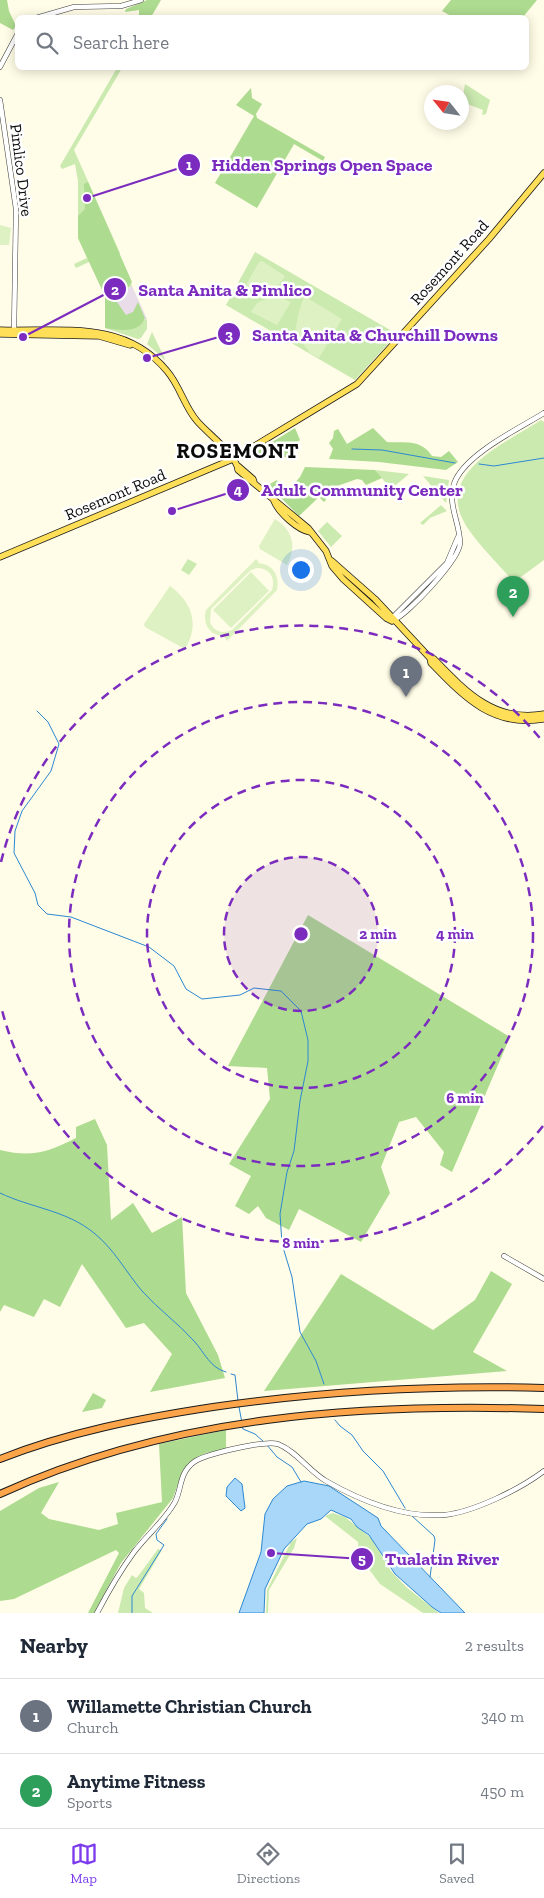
<!DOCTYPE html>
<style>
:root{--surface:#fff;--page:#f6f6f7;--text:#1f2937;--muted:#747a83;--line:#e0e1e3;--accent:#7c3aed}
body{margin:0;font-family:"Zilla Slab",serif;background:var(--page);color:var(--text)}
.compass{position:absolute;left:424px;top:85px;width:45px;height:45px;border-radius:50%;background:var(--surface);box-shadow:0 2px 12px #0003;rotate:300deg}
.you{position:absolute;left:300px;top:569px;width:18px;height:18px;margin:-12px;border:4px solid #fff;border-radius:50%;background:#1a73e8;box-shadow:0 0 0 8px #1a73e833}
.badge{display:grid;place-items:center;width:32px;height:32px;border-radius:50%;background:var(--accent);color:#fff;font-size:16px;font-weight:700}
.pin{position:absolute;translate:-50% -41px;filter:drop-shadow(0 1px 2px #0008)}
.pin::after{content:'';position:absolute;top:26px;width:18px;height:15px;background:inherit;clip-path:polygon(0 0,100% 0,50% 100%)}
.list{margin:0;padding:0;list-style:none}
h2{display:flex;justify-content:space-between;align-items:center;height:65px;margin:0;padding:0 20px;font-size:21px}
h2 small{font-size:16px;font-weight:400;color:var(--muted)}
.list li{display:grid;grid-template-columns:32px 1fr auto;gap:15px;align-items:center;box-sizing:border-box;height:75px;padding:0 20px;border-top:1px solid var(--line)}
.list b{display:block;font-size:19px;white-space:nowrap}
.list p{margin:0;font-size:16px;white-space:nowrap;color:var(--muted)}
.list em{font-size:16px;font-style:normal;color:var(--muted)}
.icon{flex:none;width:28px;height:28px;fill:none;stroke:currentColor;stroke-width:2;stroke-linecap:round;stroke-linejoin:round}
.map{position:relative;flex:none;width:544px;height:1613px;overflow:hidden}
.search{position:absolute;background:var(--surface);box-shadow:0 2px 12px #0003;left:15px;right:15px;top:15px;height:55px;display:flex;align-items:center;gap:12px;box-sizing:border-box;padding:0 18px;border-radius:8px;color:var(--muted);font-size:19px}
.sheet{height:215px;background:var(--surface)}
nav{display:flex;justify-content:space-around;align-items:center;box-sizing:border-box;height:70px;border-top:1px solid var(--line);background:var(--surface);font-size:14px;color:var(--muted)}
nav a{display:grid;justify-items:center;gap:2px}
nav .on{color:var(--accent)}
.map>svg:first-child{display:block}
.industrial{fill:#e9ddea}
.green{fill:#cbeab0}
.forest{fill:#addb8f}
.pitch{fill:#def1c2;fill-rule:evenodd}
.water{fill:#a9d7f9;stroke:#2d88d3}
.lines{fill:none;stroke-linecap:round;stroke-linejoin:round}
.stream{stroke:#2d88d3;stroke-width:1}
.minor-casing{stroke:#3d3d3d;stroke-width:5.5}
.major-casing{stroke:#1b1b1b;stroke-width:7}
.highway-casing{stroke:#1b1b1b;stroke-width:8}
.minor{stroke:#fff;stroke-width:4.5}
.major{stroke:#ffdf57;stroke-width:5.5}
.highway{stroke:#fba449;stroke-width:6}
.ring{fill:none;stroke:#7b2cbf;stroke-width:2.5;stroke-dasharray:9 6}
.labels{text-anchor:middle;stroke-width:5;stroke-linejoin:round;paint-order:stroke}
.street-label{font-size:16px;fill:#0a0a0a;stroke:#fff}
.district-label{font-size:21px;font-weight:bold;letter-spacing:1px;fill:#0a0a0a;stroke:#fff}
.centre{fill:#7b2cbf;stroke:#fff;stroke-width:2.5}
.ring-label{font-size:15px;text-anchor:middle;font-weight:bold;fill:#7b2cbf;stroke:#fff;stroke-width:5;stroke-linejoin:round;paint-order:stroke}
.leader{fill:none;stroke:#7b2cbf;stroke-width:2}
.callout-dot{fill:#7b2cbf;stroke:#fff;stroke-width:2}
.mark-label{font-size:15px;text-anchor:middle;font-weight:bold;fill:#fff}
.callout-label{font-size:18px;text-anchor:middle;font-weight:bold;fill:#7b2cbf;stroke:#fff;stroke-width:5;stroke-linejoin:round;paint-order:stroke}
</style>
<div class="map">
<svg width="544" height="1613" viewBox="0 0 544 1613">
<rect width="100%" height="100%" fill="#fffce7"/>
<path class="industrial" d="M132,286L147,319L123,330L108,297Z"/>
<path class="green" d="M117,68H122L74,150L120,253L119,256L132,286L109,297L123,330L147,319V329L141,338L138,339L105,328V296L89,262L76,268L74,264L87,258L78,238V181L75,164L62,169L60,166Z
M465,84L490,100L486,114L482,115L483,110L462,102Z
M255,252L397,334L355,380L226,305Z
M152,332L165,359V360L147,344Z
M541,420L544,422V560L514,582C501,567 470,536 463,520C438,470 508,442 541,420Z
M375,470L409,474L391,489Z
M423,476L449,480L446,503Z
M441,505L447,511L430,518L423,525L420,523Z
M327,522L342,536L331,547L318,531Z
M188,559L197,564L189,575L181,570Z
M333,1513L345,1517L371,1538L391,1571L406,1587L439,1613H423L380,1584L359,1556L358,1542L325,1516Z
M297,1538L294,1548L269,1590L268,1613H266L267,1590L291,1542Z
M158,1549L162,1550L139,1589L144,1593L145,1608L153,1613H118L124,1588L132,1575L136,1578L139,1575Z"/>
<path class="forest" d="M0,0H7L9,11L16,26L13,30L0,23Z
M147,0H161L151,17H139V10L125,12L126,9Z
M451,0H537L523,17H453L442,11Z
M251,88L252,98L262,104L256,114L257,118L325,157L323,161L294,144L257,208L215,183L254,116L236,105Z
M88,182L132,282L117,302L126,315L133,312L138,302L145,318C139,334 118,330 105,328V296L78,238V216L85,209L84,184Z
M295,428L300,440L292,446L297,458L251,455Z
M373,428L387,442C405,443 421,439 432,456L441,457L449,451L458,462L446,470L379,462L329,459L333,449L329,443L333,438L334,431L338,429L347,444Z
M305,467L375,470L382,478L366,485L362,480L357,479L323,491L326,500L324,502L319,497L299,516L268,485L277,480L279,486H292L300,477Z
M308,915L510,1037L452,1172L440,1165L444,1152L416,1117L399,1122L381,1167L390,1193L361,1242L299,1209L289,1230L266,1218L258,1206L249,1214L235,1206L251,1176L229,1164L270,1099L267,1068L228,1066Z
M95,1119L107,1145L111,1220L133,1203L152,1233L182,1217L186,1293L218,1355L225,1378L150,1392L172,1354L144,1323L126,1328L82,1264L60,1307L44,1299L34,1317L4,1305L0,1312V1150C32,1158 48,1152 76,1138V1127Z
M491,1271L512,1284L473,1352L507,1371L264,1391L341,1274L433,1330L475,1300Z
M93,1393L106,1400L102,1408L82,1412Z
M226,1430V1449L206,1453L191,1461L183,1470L173,1498L121,1563L94,1613H88L119,1553L116,1550L14,1599L0,1601V1511L39,1488L59,1482L41,1513L49,1519L99,1530L118,1524L116,1513L162,1502L159,1444Z"/>
<path class="pitch" d="M0,225L11,228L9,245H0Z
M262,261L285,276L276,288L264,289L246,285L259,262Z
M304,296L342,319L319,358L310,353L295,333L298,315Z
M270,297H279L291,302L277,325L251,312L257,303Z
M275,519C293,530 297,547 287,565L260,549L259,546Z
M256,559L259,562L258,563C273,564 280,576 277,590L227,641L224,636C210,636 202,624 206,610ZM257,568C269,568 276,577 272,590L232,630C222,634 214,632 210,622L211,609L251,570Z
M251,572L269,591L231,628L213,610Z
M170,586C192,602 200,624 185,649L145,627L144,624Z"/>
<path class="water" d="M235,1478L242,1484L245,1508L241,1511L226,1496L227,1487Z
M304,1481L329,1486L378,1518L381,1526L465,1613H441L432,1607L395,1574L369,1535L357,1527L351,1519L331,1510L321,1519L307,1524L284,1549L265,1589L264,1613H239L261,1552L265,1514L273,1499L287,1486Z"/>
<g class="lines">
<path class="stream" d="M352,449L382,450L455,463
M479,464L494,466L544,458
M37,711L48,722L59,744L51,771L22,811L15,831L14,853L35,893L38,905L47,914L71,917L149,947L174,966L186,989L202,999L240,995L254,988L281,991L301,1011L308,1040V1061L300,1101L294,1151L287,1172L280,1214L282,1244L292,1277L300,1332L316,1361L324,1384
M0,1193C31,1208 66,1210 94,1233C114,1249 126,1272 142,1291C158,1309 178,1323 194,1341C205,1353 210,1368 226,1372
M231,1374L235,1375L238,1401
M239,1407L242,1423
M335,1420L340,1426L352,1435L363,1451L383,1471L405,1508
M242,1427L243,1429L255,1434L263,1441
M267,1445L277,1457L292,1467L301,1482
M412,1516L434,1536L435,1540L430,1577
M132,1613V1596L164,1545L157,1540L156,1534L167,1519"/>
<g class="minor-casing">
<path id="minor" d="M36,18L74,7L121,6L141,0
M0,67L18,33
M0,100L16,209L14,332
M394,620C408,614 460,559 460,543C460,521 445,502 456,479C470,452 518,429 544,413
M392,621L395,615L447,563L458,537
M504,1256L544,1279
M97,1613C108,1592 120,1571 134,1552C147,1535 165,1520 175,1502C182,1488 179,1473 194,1462C205,1454 265,1440 278,1444C296,1451 309,1471 326,1481C361,1501 404,1518 444,1515C474,1512 520,1489 544,1471"/>
</g>
<g class="major-casing">
<path id="major" d="M0,330C61,332 124,319 167,371C180,386 184,406 197,421C207,433 237,455 238,470L308,528L326,551L332,566L343,579L386,618L392,621
M0,334L99,336L130,345
M238,466L253,479L254,482
M274,501C279,513 298,530 310,532
M0,557L233,459L357,384L489,239L544,173
M332,561L375,599L430,658L434,659C466,692 495,723 544,714
M430,658L431,663C463,696 492,728 544,719"/>
</g>
<g class="highway-casing">
<path id="highway" d="M0,1459C68,1432 141,1418 213,1407C323,1391 433,1385 544,1388
M0,1494C170,1416 360,1403 544,1409"/>
</g>
<use href="#minor" class="minor"/>
<use href="#major" class="major"/>
<use href="#highway" class="highway"/>
</g>
<circle cx="301" cy="934" r="77" fill="#7b2cbf" fill-opacity=".12"/>
<g class="ring">
<circle cx="301" cy="934" r="77"/>
<circle cx="301" cy="934" r="154"/>
<circle cx="301" cy="934" r="232"/>
<path d="M543 1126A309 309 0 0 1 1 1006M1 862A309 309 0 0 1 543 742"/>
</g>
<g class="labels">
<g class="street-label">
<text transform="translate(22 170) rotate(83)" y="6">Pimlico Drive</text>
<text transform="translate(449 262) rotate(-48)" y="6">Rosemont Road</text>
<text transform="translate(115 494) rotate(-23)" y="6">Rosemont Road</text>
</g>
<g class="district-label">
<text x="238" y="458">ROSEMONT</text>
</g>
</g>
<circle cx="301" cy="934" r="8" class="centre"/>
<g class="ring-label">
<text x="378" y="939">2 min</text>
<text x="455" y="939">4 min</text>
<text x="465" y="1103">6 min</text>
<text x="301" y="1248">8 min</text>
</g>
<path class="leader" d="M87 198L189 165M23 337L115 289M147 358L229 334M172 511L238 490M271 1553L362 1559"/>
<g class="callout-dot">
<circle cx="87" cy="198" r="5"/>
<circle cx="23" cy="337" r="5"/>
<circle cx="147" cy="358" r="5"/>
<circle cx="172" cy="511" r="5"/>
<circle cx="271" cy="1553" r="5"/>
<circle cx="189" cy="165" r="12"/>
<circle cx="115" cy="289" r="12"/>
<circle cx="229" cy="334" r="12"/>
<circle cx="238" cy="490" r="12"/>
<circle cx="362" cy="1559" r="12"/>
</g>
<g class="mark-label">
<text x="189" y="170">1</text>
<text x="115" y="295">2</text>
<text x="229" y="340">3</text>
<text x="238" y="495">4</text>
<text x="362" y="1564">5</text>
</g>
<g class="callout-label">
<text x="322" y="171">Hidden Springs Open Space</text>
<text x="225" y="296">Santa Anita &amp; Pimlico</text>
<text x="375" y="341">Santa Anita &amp; Churchill Downs</text>
<text x="362" y="496">Adult Community Center</text>
<text x="442" y="1565">Tualatin River</text>
</g>
</svg>
<svg class="compass" viewBox="-18 -18 36 36"><path d="M0-13l5 13h-10z" fill="#e53935"/><path d="M0 13l5-13h-10z" fill="#747a83"/></svg>
<div class="you"></div>
<div class="pin badge" style="left:406px;top:697px;background:#6b7280">1</div>
<div class="pin badge" style="left:513px;top:617px;background:#2e9e5b">2</div>
<div class="search"><svg class="icon" aria-label="search" viewBox="0 0 24 24"><circle cx="10" cy="10" r="6"/><path d="M15 15l6 6"/></svg>Search here</div>
</div>
<section class="sheet">
<h2>Nearby<small>2 results</small></h2>
<ul class="list">
<li><span class="badge" style="background:#6b7280">1</span><div><b>Willamette Christian Church</b><p>Church</p></div><em>340 m</em></li>
<li><span class="badge" style="background:#2e9e5b">2</span><div><b>Anytime Fitness</b><p>Sports</p></div><em>450 m</em></li>
</ul>
</section>
<nav>
<a class="on"><svg class="icon" aria-label="map" viewBox="0 0 24 24"><path d="M3 6l6-2 6 2 6-2v14l-6 2-6-2-6 2zM9 4v14M15 6v14"/></svg>Map</a>
<a><svg class="icon" aria-label="directions" viewBox="0 0 24 24"><path d="M12 3l9 9-9 9-9-9zM9 14v-3h6M13 9l2 2-2 2"/></svg>Directions</a>
<a><svg class="icon" aria-label="saved" viewBox="0 0 24 24"><path d="M7 4h10v16l-5-4-5 4z"/></svg>Saved</a>
</nav>
